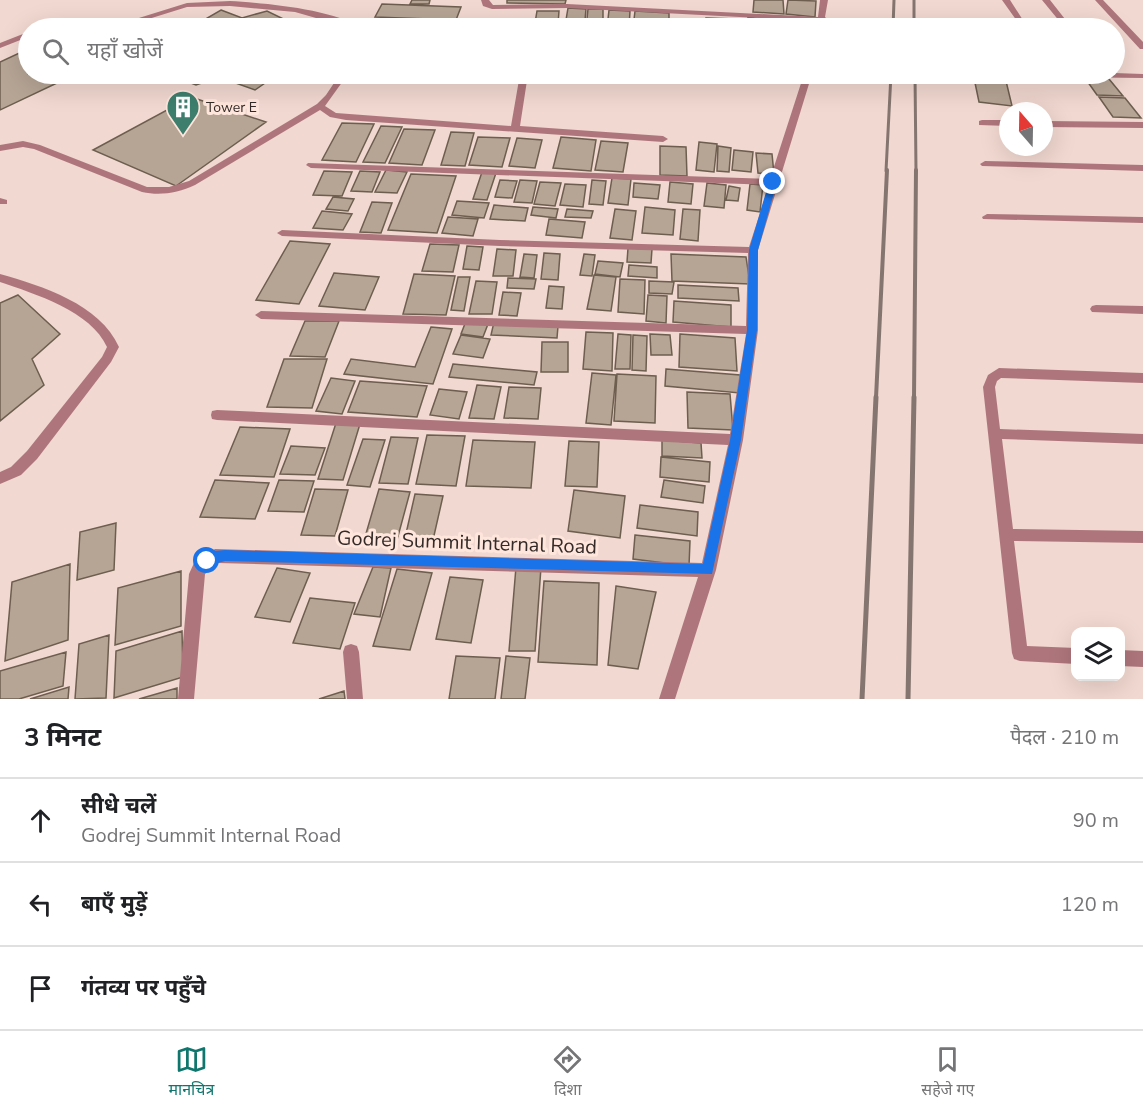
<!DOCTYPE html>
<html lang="hi">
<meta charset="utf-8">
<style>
:root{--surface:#fff;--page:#f6f6f6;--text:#202124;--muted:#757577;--line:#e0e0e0;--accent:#0f766e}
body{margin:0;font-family:"Nunito Sans","Noto Sans Devanagari",sans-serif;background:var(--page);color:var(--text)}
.controls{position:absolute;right:18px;bottom:18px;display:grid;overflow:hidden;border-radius:12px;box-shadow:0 6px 24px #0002}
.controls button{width:54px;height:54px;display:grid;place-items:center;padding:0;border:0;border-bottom:2px solid var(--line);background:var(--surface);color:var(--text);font:30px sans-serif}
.compass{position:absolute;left:999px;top:102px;width:54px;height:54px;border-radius:50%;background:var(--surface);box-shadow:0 6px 24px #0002;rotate:340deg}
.stop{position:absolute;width:18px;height:18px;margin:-14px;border:4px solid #1a73e8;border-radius:50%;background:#fff}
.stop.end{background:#1a73e8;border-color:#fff;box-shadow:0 2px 6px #0008}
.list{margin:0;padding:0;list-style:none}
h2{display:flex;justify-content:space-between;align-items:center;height:78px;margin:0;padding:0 24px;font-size:26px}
h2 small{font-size:20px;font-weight:400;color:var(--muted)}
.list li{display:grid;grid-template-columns:39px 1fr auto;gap:18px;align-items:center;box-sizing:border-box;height:84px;padding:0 24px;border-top:2px solid var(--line)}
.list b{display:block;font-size:22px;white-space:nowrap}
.list p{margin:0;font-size:20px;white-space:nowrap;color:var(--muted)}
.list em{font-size:20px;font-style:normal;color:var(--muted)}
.icon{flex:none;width:33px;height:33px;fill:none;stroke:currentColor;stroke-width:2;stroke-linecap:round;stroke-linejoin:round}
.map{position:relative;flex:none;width:1143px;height:699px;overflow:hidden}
.search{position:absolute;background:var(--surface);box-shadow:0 6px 24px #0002;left:18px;right:18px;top:18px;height:66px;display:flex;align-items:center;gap:15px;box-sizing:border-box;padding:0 21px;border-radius:33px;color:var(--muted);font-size:22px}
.sheet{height:330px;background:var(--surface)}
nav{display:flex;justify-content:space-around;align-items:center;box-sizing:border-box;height:84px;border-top:2px solid var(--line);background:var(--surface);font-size:16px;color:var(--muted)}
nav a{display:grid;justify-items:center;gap:3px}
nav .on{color:var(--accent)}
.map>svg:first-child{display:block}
.building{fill:#b6a595;stroke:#6d5e4f;stroke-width:1.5}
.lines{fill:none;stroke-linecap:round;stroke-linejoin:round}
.street{fill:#ae767c;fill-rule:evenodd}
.rail-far2{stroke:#857570;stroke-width:3}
.rail-far1{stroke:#857570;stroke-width:4}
.rail{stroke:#857570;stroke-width:5}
.route{fill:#1a73e8}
.labels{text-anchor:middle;stroke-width:6;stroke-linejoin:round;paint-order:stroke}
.far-poi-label{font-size:14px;fill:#342b28;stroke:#ffe6dd;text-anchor:start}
.near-street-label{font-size:20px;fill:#342b28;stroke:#ffe6dd}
</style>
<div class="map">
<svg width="1143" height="699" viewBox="0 0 1143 699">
<rect width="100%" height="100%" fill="#f1d8d0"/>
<path class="building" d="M412,0H430L429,4H410Z
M507,0H566L565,4L507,3Z
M754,0H783L784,14L753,12Z
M788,0L816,1L815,17L786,14Z
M382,4L461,7L456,20L375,17Z
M568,8L586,9L585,20H566Z
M588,9H603V20L587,19Z
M221,10L242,18L267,11L302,28H190Z
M609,10L630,11L629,28H607Z
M537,11H559L558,24L535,23Z
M635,11L669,13V28H633Z
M748,17L761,19L760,28H747Z
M787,17L818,20V27L785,23Z
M706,18L736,19V28H706Z
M765,19L777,20V28H765Z
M28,49V74H76L0,110V62Z
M167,74H278L255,90L219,77L196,85Z
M974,78L1006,81L1012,106L979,102Z
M1085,78L1109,79L1123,96L1097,95Z
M191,97L266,122L176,186L93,150Z
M1099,97L1125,98L1141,118L1113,117Z
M342,123L374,124L356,162L322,160Z
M381,126L402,127L385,163L363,162Z
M404,129L435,130L422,165L389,163Z
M451,132L474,133L465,166L441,165Z
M478,137L510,138L502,167L469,165Z
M561,137L596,140L591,171L553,168Z
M517,138L542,140L535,168L509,166Z
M601,141L628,143L623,172L595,170Z
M699,142L717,144L714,172L696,170Z
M660,146L686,147L687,176L660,175Z
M718,146L731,148L729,172L717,171Z
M734,150L753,152L751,172L732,170Z
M756,153L772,154L774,174L758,173Z
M386,170L407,172L397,193L375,192Z
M324,171L352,172L342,196L313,195Z
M360,171L380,172L372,192L351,191Z
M482,172L496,173L487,200L473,199Z
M411,174L456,176L437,233L388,230Z
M612,178L631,179L628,205L608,203Z
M500,180L517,181L512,198L495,197Z
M520,180L537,181L532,203L514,202Z
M592,180L606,181L603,205L589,204Z
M540,182L561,183L555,206L534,204Z
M670,182L693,184L691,204L668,202Z
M634,183L660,185L658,199L633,197Z
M707,183L726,185L724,208L704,206Z
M565,184L586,185L583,207L560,205Z
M750,184L763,185L760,212L747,210Z
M729,186L740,188L738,201L726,200Z
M333,197L354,199L348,211L326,209Z
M457,201L489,203L484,218L452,215Z
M372,202L392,203L381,233L360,232Z
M494,205L528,208L525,221L490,219Z
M533,207L558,209L556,218L531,215Z
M645,207L675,210L673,235L642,233Z
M567,209L593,211L591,218L565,217Z
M615,209L636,211L632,240L610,238Z
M683,209L700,210L698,241L680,239Z
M322,211L352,214L343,230L313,228Z
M448,217L478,219L473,236L442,233Z
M549,219L585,222L582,238L546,235Z
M290,241L330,244L299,304L256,300Z
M430,244L459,245L453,272L422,271Z
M467,246L483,247L479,270L463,269Z
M628,248L652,249L651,263L627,262Z
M497,249L516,250L513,276H493Z
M544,253L560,254L558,280L541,279Z
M524,254L537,255L534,278L520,277Z
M584,254L595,255L592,276L580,275Z
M671,254L746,257L750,284L672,281Z
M598,261L623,263L620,277L595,274Z
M629,265L657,267V278L628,276Z
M334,273L379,277L365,310L319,306Z
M414,274L455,276L446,315L403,314Z
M594,275L616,277L611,311L587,309Z
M458,277H470L464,311L451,310Z
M508,278L536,279L534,289L507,288Z
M620,279L645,280L644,314L618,312Z
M476,281L497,282L492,314H469Z
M649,281L674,282L672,294L649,293Z
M678,285L738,288L739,301L678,298Z
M549,286L564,287L562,309L546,308Z
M503,292L521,293L517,316L499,315Z
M18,295L60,334L32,359L44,385L0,421V303Z
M648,295L667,296L666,323L646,321Z
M674,301L731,305V327L673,322Z
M305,321H339L325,357L290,356Z
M466,321L488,324L483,337L461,334Z
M494,322L558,326L557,338L491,335Z
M431,327L452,329L433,384L344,374L351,359L415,367Z
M586,332L613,333L612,371L583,369Z
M618,334L631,335L630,369H615Z
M650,334L670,335L672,355H651Z
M680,334L735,338L737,371L679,367Z
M461,335L490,339L483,358L453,354Z
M633,335L647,336L646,371L632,370Z
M542,342H568V372H541Z
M284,359H327L312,408L267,407Z
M453,364L537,372L534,385L449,377Z
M666,369L740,375V393L665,386Z
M592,373L616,375L611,425L586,423Z
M617,374L656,376L655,423L614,421Z
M331,378L355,381L342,414L316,411Z
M360,381L427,386L417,417L348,412Z
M477,385L501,387L494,419L469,418Z
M509,387L541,388L538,419L504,418Z
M439,389L467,392L459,419L430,415Z
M687,392L730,394L733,430L688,428Z
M336,423L360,424L343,480L318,479Z
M240,427L290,429L274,477L220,475Z
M427,435L465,436L456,486L416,484Z
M391,437L418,438L408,484L379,483Z
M363,439L385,440L370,487L347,485Z
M473,440L535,442L531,488L466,486Z
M662,440L701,443L702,458L662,456Z
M569,441L599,442L597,487L565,486Z
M291,446L325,448L315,475L280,474Z
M661,457L710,462L709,482L660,477Z
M215,480L269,483L255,519L200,517Z
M279,480L314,481L304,512L268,511Z
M664,480L705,486L703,503L661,497Z
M315,489L348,490L335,536L301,535Z
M379,489L410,492L397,540L365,537Z
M574,490L625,496L620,538L568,531Z
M415,494L443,496L433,540L405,538Z
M640,505L698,512L697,536L637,528Z
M116,523L114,570L77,580L80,532Z
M635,535L690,541L689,566L633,559Z
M70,564L68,640L5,661L12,582Z
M373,567L391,568L380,617L354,614Z
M516,567H541L535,651H509Z
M277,568L310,573L290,622L255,617Z
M397,569L432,573L410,650L373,646Z
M181,571V626L115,645L118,588Z
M450,577L483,580L471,643L436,639Z
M544,581L599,583L597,665L538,662Z
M616,586L656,592L638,669L608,665Z
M310,598L355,603L340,649L293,643Z
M182,631L183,677L114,698L116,651Z
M109,635L106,698L75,699L79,644Z
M66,652L63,686L19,699H0V671Z
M456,656L500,658L495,699H449Z
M506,656L530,658L525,699H501Z
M69,687L68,699H30Z
M177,688V699H139Z
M344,691L345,699H319Z"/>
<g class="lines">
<path class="street" d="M481,0H489L493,5L567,4L818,17L820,0H828L825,17L827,19L823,28H817V21L567,8L492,9L483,6Z
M1002,0H1010L1028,28H1022Z
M1042,0H1050L1072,28H1065Z
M1095,0H1103L1143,42V49H1140Z
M230,1C264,3 333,9 361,28H351L295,12L230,6L187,7L126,26L44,28L68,23L126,22L187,3Z
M28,32V37L0,48V43Z
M1114,73L1143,74V78L971,76L967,74Z
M340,74H348L325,106L336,113L511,126L520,74H528L520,126L663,136L668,139L663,142L346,120L330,117L320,110L195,185C178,193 160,196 142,192L34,149L23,147L0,151V145L23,141L40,145L147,187H169L189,181L317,104L326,95Z
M804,74H812L758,250V330L743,440L716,570L675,699H659L698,577L218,563L205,574L194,699H178L189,574L194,563L215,549L702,563L728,445L217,420L212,419L211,415L212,411L217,410L730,434L746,334L261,319L255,315L261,311L746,326L748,253L500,246L282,236L277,233L282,230L500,240L749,247L769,185L311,168L306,165L308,163L770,179Z
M982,120H1008V126L979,125V121Z
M1044,121L1143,122V128L1044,127Z
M985,161L1143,165V171L982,166L980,164Z
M0,198L7,200V204H0Z
M987,214L1143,217V223L983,219L982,217Z
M0,274C42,286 100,304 119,347L111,362L37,459L21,475L0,484V472L11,467L27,451L102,357L107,347C91,311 35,294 0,282Z
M1096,305L1143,306V314L1092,312L1090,309L1092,306Z
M999,368L1143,373V383L1001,378L997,381L995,387L1000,429L1143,434V444L1002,439L1013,529L1143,531V543L1014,541L1027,646L1076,648V664L1020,661L1014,659L1012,653L983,387L988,375Z
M351,644L357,646L359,652L363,699H347L343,652L345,646Z
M1120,650L1143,651V667L1120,666Z"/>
<path class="rail-far2" d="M914,0V28
M893,28L894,0
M915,74L916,171
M886,171L891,74"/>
<path class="rail-far1" d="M876,398L887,170
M914,398L916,170"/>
<path class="rail" d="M862,699L876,397
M908,699L914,397"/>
</g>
<path class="route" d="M773,179L777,182L758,250L757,330L741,440L712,574L225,561L207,566L203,565V557L215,551L225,550L703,564L730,440L747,330L749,250L769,182Z"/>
<defs>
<g id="building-pin" transform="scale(1.725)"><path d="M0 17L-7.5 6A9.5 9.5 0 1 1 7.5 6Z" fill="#3d7e6d" stroke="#ffe6dd"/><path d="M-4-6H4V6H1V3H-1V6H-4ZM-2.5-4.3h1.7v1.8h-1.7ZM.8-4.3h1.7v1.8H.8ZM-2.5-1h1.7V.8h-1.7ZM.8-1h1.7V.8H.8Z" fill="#fff"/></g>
</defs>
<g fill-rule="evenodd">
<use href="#building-pin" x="183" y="107"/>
</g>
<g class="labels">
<g class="far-poi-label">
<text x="206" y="112">Tower E</text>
</g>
<g class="near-street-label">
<text transform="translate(467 542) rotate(2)" y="7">Godrej Summit Internal Road</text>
</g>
</g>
</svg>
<div class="controls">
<button><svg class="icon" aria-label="layers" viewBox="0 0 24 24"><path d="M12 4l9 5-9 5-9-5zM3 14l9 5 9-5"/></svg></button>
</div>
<svg class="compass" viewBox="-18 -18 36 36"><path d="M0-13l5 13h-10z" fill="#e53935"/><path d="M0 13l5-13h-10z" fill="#757577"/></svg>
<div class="stop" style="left:207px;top:561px"></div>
<div class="stop end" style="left:773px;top:182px"></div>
<div class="search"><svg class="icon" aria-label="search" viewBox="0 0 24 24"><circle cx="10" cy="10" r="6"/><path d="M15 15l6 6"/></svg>यहाँ खोजें</div>
</div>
<section class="sheet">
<h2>3 मिनट<small>पैदल · 210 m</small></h2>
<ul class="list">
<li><svg class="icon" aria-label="ahead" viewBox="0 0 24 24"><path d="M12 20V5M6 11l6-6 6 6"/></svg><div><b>सीधे चलें</b><p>Godrej Summit Internal Road</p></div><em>90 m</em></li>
<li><svg class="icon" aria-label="left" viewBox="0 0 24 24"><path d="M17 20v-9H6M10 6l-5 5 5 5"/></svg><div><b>बाएँ मुड़ें</b></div><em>120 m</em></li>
<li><svg class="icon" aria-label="arrive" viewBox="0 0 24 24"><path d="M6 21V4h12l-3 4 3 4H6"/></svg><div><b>गंतव्य पर पहुँचे</b></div></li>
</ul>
</section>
<nav>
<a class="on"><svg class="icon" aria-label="map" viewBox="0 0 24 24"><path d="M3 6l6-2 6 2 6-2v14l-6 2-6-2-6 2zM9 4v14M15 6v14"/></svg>मानचित्र</a>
<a><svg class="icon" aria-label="directions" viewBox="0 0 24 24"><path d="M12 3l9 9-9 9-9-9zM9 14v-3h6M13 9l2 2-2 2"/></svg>दिशा</a>
<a><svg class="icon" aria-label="saved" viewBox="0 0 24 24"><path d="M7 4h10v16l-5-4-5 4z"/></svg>सहेजे गए</a>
</nav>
